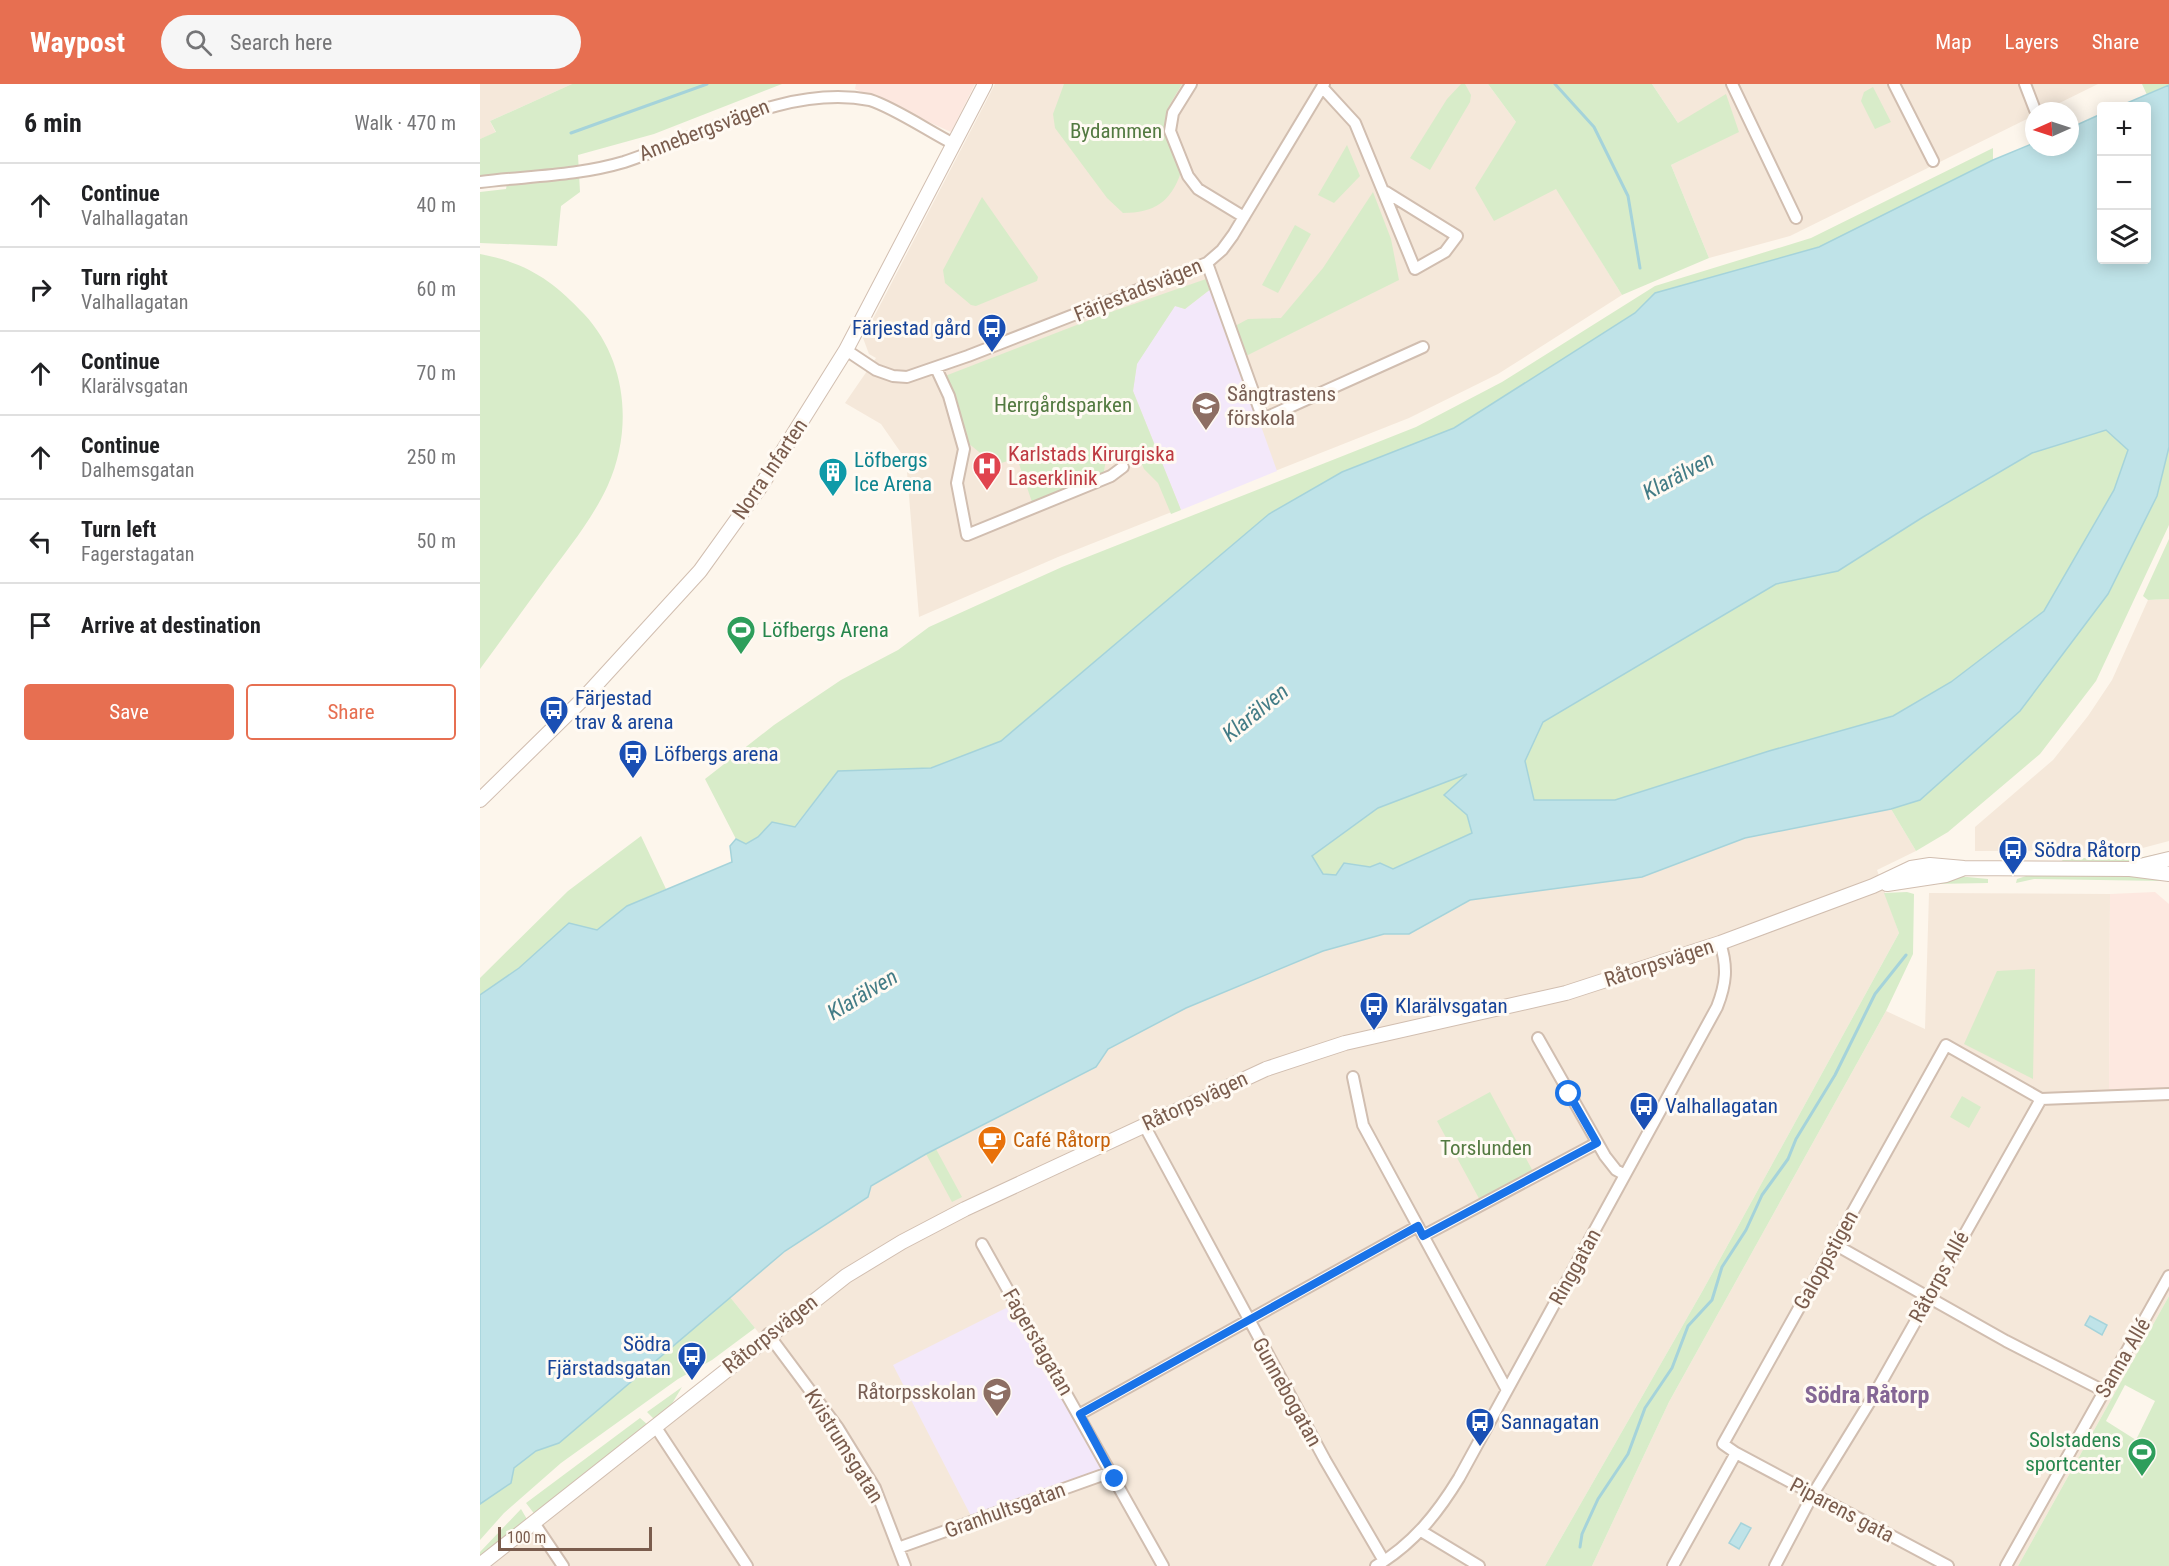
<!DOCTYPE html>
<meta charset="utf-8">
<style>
:root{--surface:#fff;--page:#f6f6f6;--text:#202124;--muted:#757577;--line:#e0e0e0;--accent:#e76f51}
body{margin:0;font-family:"Roboto Condensed",sans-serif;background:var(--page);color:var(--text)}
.controls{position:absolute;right:18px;top:18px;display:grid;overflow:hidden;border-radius:6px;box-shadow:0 3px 15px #0003}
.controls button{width:54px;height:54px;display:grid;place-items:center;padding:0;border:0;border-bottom:2px solid var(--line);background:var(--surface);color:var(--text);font:30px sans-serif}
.compass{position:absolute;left:1545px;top:18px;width:54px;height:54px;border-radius:50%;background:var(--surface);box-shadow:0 3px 15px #0003;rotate:267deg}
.scale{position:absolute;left:18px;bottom:15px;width:154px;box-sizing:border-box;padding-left:6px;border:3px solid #7a5c4d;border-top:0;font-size:16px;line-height:21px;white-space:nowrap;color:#7a5c4d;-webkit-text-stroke:4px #fffaf3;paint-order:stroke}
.stop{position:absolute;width:18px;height:18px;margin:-14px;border:4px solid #1a73e8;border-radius:50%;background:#fff}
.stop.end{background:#1a73e8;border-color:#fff;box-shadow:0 2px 6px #0008}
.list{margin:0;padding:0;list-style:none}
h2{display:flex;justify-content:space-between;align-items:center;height:78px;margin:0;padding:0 24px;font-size:26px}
h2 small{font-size:20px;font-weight:400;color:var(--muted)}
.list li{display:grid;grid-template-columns:39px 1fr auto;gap:18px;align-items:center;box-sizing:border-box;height:84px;padding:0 24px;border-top:2px solid var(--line)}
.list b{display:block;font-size:22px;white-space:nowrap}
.list p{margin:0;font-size:20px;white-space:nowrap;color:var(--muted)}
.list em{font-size:20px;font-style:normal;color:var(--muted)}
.actions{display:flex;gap:12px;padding:18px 24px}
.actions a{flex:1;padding:14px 0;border:2px solid var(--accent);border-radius:6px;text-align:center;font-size:21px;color:var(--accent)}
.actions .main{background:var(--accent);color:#fff}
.icon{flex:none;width:33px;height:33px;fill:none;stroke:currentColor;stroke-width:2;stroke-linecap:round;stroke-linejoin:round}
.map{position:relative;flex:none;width:1689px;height:1482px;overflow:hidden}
header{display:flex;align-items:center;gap:36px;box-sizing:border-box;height:84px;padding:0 30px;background:var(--accent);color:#fff}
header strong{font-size:28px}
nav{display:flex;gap:33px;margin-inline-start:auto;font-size:21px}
.search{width:420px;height:54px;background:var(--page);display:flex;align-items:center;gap:15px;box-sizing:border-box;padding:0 21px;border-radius:33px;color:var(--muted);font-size:22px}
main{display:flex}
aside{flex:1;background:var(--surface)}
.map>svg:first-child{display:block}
.residential{fill:#f5e8da}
.commercial{fill:#fde8e0}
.education{fill:#f3e8fa}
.green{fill:#d8ecc9;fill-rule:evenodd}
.water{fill:#bfe3e8;stroke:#a5d3da;stroke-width:1.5;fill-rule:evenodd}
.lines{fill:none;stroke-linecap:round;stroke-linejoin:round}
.stream{stroke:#a5d3da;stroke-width:3}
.minor-casing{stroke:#d1beb0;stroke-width:14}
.tertiary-casing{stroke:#d1beb0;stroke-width:16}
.minor{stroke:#fff;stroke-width:10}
.tertiary{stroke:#fff;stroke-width:14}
.route{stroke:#1a73e8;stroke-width:8}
.labels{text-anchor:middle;stroke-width:6;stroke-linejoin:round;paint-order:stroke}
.street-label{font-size:21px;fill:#7a5c4d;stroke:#fffaf3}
.park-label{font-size:21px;fill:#537a41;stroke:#fffaf3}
.transit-label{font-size:21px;fill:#164399;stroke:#fffaf3;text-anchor:start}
.education-label{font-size:21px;fill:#785e54;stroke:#fffaf3;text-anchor:start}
.health-label{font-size:21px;fill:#be3a42;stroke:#fffaf3;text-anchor:start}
.culture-label{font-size:21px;fill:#0d838f;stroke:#fffaf3;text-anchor:start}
.leisure-label{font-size:21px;fill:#27864d;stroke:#fffaf3;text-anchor:start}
.food-label{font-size:21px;fill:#c56008;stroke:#fffaf3;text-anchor:start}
.water-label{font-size:22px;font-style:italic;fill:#437c86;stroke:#fffaf3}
.quarter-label{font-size:24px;font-weight:bold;fill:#846695;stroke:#fffaf3}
</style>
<header>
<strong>Waypost</strong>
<div class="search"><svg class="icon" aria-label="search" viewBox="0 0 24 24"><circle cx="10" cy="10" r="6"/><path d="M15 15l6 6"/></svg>Search here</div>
<nav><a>Map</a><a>Layers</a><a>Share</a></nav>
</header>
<main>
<aside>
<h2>6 min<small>Walk · 470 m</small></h2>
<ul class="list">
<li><svg class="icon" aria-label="ahead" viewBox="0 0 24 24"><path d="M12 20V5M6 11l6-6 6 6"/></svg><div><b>Continue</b><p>Valhallagatan</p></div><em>40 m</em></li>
<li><svg class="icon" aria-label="right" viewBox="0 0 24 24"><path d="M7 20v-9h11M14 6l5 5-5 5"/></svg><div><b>Turn right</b><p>Valhallagatan</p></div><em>60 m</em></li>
<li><svg class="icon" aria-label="ahead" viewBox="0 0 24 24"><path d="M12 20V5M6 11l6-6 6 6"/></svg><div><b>Continue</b><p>Klarälvsgatan</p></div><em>70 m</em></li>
<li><svg class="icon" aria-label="ahead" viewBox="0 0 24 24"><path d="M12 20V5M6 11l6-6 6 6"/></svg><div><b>Continue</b><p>Dalhemsgatan</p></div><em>250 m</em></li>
<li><svg class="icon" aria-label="left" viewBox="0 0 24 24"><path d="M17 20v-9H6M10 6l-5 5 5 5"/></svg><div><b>Turn left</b><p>Fagerstagatan</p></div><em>50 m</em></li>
<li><svg class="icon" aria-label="arrive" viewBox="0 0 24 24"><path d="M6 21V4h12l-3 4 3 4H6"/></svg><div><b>Arrive at destination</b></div></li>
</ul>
<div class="actions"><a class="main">Save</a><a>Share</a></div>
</aside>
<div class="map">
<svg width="1689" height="1482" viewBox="0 0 1689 1482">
<rect width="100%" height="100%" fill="#fdf6ec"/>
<path class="residential" d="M0,0H92L10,37L16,49L0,55Z
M515,0H1008L1036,38L1142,211L1018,290L929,334L578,473L439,533L426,376L401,340L365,319L396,274L389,270L383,254Z
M1172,0H1618L1310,152L1229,174L1191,81L1259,47L1198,39Z
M1689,515V757L1655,766L1495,767V743L1573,676L1608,632L1632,596L1668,516Z
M1411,725L1436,767L1397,786L1419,849L1223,1206L1065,1482H5L286,1258L250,1213L305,1167L388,1113L391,1102L446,1070L615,983L628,965L706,924L843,867L904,850H929L990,816L1162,793L1265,754Z
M1449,809L1630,810L1629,1004H1689V1212L1538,1482H1112L1189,1318L1406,927L1445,945Z"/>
<path class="commercial" d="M376,0H495L471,48L375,5Z
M1675,808L1689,820V1004L1629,1005L1630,810Z"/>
<path class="education" d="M732,204L797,387L701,426L653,307L657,279L695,222L705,225Z
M532,1221L624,1385L491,1432L413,1281Z"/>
<path class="green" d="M92,0H302L174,50L98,71L100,108L81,122L77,162L0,159V108L26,105L29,89L0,93V55L16,48L10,37Z
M584,0H702L689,22L685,46L701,88C691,118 674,129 643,129L627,114L575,44L573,30Z
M981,0H985L991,11L990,18L950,86L930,74L967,15Z
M1008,0H1172L1198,39L1246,10L1259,48L1191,81L1229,174L1142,211L1076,105L1014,137L995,104L1036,38Z
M1662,0H1689V1L1667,11Z
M1393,3L1411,38L1395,45L1381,17L1384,8Z
M867,61L880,92L854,119L838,111Z
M1513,64V76L1339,163L1175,209L1155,229L974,344L862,388L790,430L521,657L451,684L358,687L314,743L292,738L278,753L266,760L256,755L225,695L294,641L361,596L418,566L449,543L582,483L936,343L1022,298L1175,202L1331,154Z
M893,108L911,155L919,196L766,272L755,242L768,235L801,234L843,184Z
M502,113L558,193L557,197L496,222L491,221L465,199L463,186Z
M815,141L831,150L798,209L782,201Z
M0,170C47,179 72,196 104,230C147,276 153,345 128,401C112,436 87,466 65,496C43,526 22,555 0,585Z
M729,194L732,204L705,225L695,222L657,280L653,307L701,426L691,430L678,399L664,385L654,363L626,376L623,392L553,421L537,374L515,381L488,359L465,292L625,230Z
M1627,345L1648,366L1634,406L1564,527L1471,598L1413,632L1289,667L1135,716H1054L1045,677L1063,638L1296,500L1358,487L1443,433L1552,369Z
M1689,363V441L1616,597L1560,670L1468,748L1436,767L1411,725L1440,716L1540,626L1628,510L1677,412Z
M1689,455V515L1668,516L1663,512Z
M988,689L987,731L992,749L913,785L900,779L890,783L864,779L856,791L843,790L832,772L897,724Z
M161,752L186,805L147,822L117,846L39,884L0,911V894L88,807Z
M1682,769L1683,773L1657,779L1583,777L1579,774H1659Z
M1549,791L1685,792L1684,797L1554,795L1536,799L1537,795Z
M1477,792L1508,795V799L1452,800V797Z
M1427,808L1434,810L1433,870L1406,927L1189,1318L1112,1482H1065L1223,1206L1419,849L1404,809Z
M1555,885L1553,995L1484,960L1517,887Z
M1010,1008L1055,1091L1002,1120L957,1037Z
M1482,1012L1501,1023L1489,1044L1470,1033Z
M456,1065L482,1113L472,1118L446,1070Z
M1689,1212V1482H1538ZM1645,1301L1675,1317L1656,1356L1626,1337Z
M250,1213L275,1244L232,1276L198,1295L81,1379L24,1429L0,1456V1420L31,1399L34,1384L56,1367L79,1359Z
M202,1303L190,1323L174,1335L167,1328Z
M160,1334L168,1341L56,1432L46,1419Z
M41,1425L48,1437L0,1474V1468Z"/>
<path class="water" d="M1689,1V363L1677,412L1628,510L1540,627L1440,716L1411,725L1265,754L1162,793L990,816L929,850H904L843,867L706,924L628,965L616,983L446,1070L391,1102L388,1113L305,1167L79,1359L56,1367L34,1384L31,1399L0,1420V911L39,884L89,839L117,846L147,822L252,778L250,762L256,755L266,760L278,753L292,738L315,743L358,687L451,684L521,657L789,430L862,388L974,344L1155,229L1175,209L1339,163L1513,76L1554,59V63H1590V44L1621,30L1622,176H1666V22H1640ZM1626,346L1648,366L1634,406L1564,527L1471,598L1413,632L1289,667L1135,716H1054L1045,677L1063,638L1296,500L1358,487L1443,433L1552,369ZM987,690L964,711L987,731L992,749L913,785L900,779L890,783L864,779L856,791L843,790L832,772L898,724Z
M1610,1232L1627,1241L1622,1251L1605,1241Z
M1261,1439L1271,1444L1259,1465L1249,1459Z"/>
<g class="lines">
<path class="stream" d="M1075,0L1114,43L1148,112L1160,184
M91,49L227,0
M1100,1463L1102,1450L1118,1415L1148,1370L1165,1324L1192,1284L1208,1242L1232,1216L1242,1183L1266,1146L1282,1111L1308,1075L1316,1055L1355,991L1395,910L1426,871"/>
<g class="minor-casing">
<path id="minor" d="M711,0L693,29L690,47L708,92L718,105L764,133
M1252,0L1316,134
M1414,0L1453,77
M1545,0L1555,26
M842,3L875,39L935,185L965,168L977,152L906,108
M0,98C48,92 97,92 144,78C221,53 305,0 390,16C415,24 450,48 474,60
M727,179L783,335L943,263
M366,266L396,286L413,292L427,293L488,272L727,179L742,166L753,151L844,0
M456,284L469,312L484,365L477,399L487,451L631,392L643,383
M1058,954L1125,1072L1136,1086L1145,1091
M873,993L883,1041L1027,1306
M664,1041L845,1376L904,1477
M943,1152L1117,1059
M502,1160L683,1482
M1354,1160L1526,1257L1624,1307
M288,1250L358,1344L395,1404L425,1482
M600,1330L938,1142
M175,1342L267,1482
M1256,1369L1468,1482
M54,1439L83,1482
M941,1447L999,1482
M418,1464L631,1388
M896,1482C933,1460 957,1430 979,1394L1237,923C1246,900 1248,883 1240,859
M1193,1482L1256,1369L1243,1360L1466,961L1561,1015
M1295,1482L1333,1410L1394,1311L1561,1015L1689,1010
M1526,1482L1689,1192"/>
</g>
<g class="tertiary-casing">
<path id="tertiary" d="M0,716L103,615L220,487L281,402L366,266L505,0
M1660,782L1689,775
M1407,800L1466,791L1482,785
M0,1481L366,1192L422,1158L485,1125L786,985L865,959L1086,909L1240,859L1393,802L1431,784L1450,781L1484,784L1650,785L1689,790"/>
</g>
<use href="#minor" class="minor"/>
<use href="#tertiary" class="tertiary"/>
</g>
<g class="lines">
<path class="route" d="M635,1395L600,1330L938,1142L943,1152L1117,1059L1089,1010"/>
</g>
<defs>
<g id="bus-pin" transform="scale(1.5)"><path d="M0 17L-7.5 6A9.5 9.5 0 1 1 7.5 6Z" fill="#1a4fb4" stroke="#fffaf3"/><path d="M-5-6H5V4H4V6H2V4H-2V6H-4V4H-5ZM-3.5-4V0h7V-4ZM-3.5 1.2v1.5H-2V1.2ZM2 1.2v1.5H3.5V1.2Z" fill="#fff"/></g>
<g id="school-pin" transform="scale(1.5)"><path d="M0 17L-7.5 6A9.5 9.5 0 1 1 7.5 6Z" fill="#8d6e63" stroke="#fffaf3"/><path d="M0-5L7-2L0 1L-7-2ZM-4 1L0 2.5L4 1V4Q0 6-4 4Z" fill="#fff"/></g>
<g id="hospital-pin" transform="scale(1.5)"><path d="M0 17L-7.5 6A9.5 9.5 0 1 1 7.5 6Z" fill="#e0444e" stroke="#fffaf3"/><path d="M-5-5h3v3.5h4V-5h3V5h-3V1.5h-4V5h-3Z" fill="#fff"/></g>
<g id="building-pin" transform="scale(1.5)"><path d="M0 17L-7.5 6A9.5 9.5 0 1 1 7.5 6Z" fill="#0f9aa8" stroke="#fffaf3"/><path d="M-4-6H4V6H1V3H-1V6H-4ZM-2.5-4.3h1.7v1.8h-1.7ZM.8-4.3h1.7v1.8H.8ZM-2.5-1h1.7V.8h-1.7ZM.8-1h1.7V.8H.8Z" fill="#fff"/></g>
<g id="stadium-pin" transform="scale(1.5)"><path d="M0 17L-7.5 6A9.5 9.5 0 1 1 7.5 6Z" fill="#2e9e5b" stroke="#fffaf3"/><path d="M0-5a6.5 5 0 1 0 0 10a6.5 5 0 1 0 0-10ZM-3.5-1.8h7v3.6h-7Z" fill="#fff"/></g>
<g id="cafe-pin" transform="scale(1.5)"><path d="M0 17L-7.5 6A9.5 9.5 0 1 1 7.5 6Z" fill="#e8710a" stroke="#fffaf3"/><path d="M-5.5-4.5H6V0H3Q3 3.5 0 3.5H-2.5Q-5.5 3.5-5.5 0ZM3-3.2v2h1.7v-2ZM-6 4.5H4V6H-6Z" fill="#fff"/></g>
</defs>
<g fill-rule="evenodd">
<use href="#bus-pin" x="512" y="244"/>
<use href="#school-pin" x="726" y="322"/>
<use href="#hospital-pin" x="507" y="382"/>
<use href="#building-pin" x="353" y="388"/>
<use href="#stadium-pin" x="261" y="546"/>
<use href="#bus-pin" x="74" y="626"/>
<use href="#bus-pin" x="153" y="670"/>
<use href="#bus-pin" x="1533" y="766"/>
<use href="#bus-pin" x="894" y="922"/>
<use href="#bus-pin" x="1164" y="1022"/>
<use href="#cafe-pin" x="512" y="1056"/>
<use href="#bus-pin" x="212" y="1272"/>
<use href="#school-pin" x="517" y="1308"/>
<use href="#bus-pin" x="1000" y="1338"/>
<use href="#stadium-pin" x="1662" y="1368"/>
</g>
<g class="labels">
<g class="street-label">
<text transform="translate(224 46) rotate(-21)" y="7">Annebergsvägen</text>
<text transform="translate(658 206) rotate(-22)" y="7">Färjestadsvägen</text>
<text transform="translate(290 385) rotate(-56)" y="7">Norra Infarten</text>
<text transform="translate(1179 879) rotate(-18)" y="7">Råtorpsvägen</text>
<text transform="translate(715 1017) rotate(-25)" y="7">Råtorpsvägen</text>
<text transform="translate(1346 1176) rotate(-61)" y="7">Galoppstigen</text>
<text transform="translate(1095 1183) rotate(-61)" y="7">Ringgatan</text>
<text transform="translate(1459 1193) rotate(-61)" y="7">Råtorps Allé</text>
<text transform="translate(290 1250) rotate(-38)" y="7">Råtorpsvägen</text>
<text transform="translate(558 1258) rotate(60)" y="7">Fagerstagatan</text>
<text transform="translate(1643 1274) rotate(-60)" y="7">Sanna Allé</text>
<text transform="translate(807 1308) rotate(61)" y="7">Gunnebogatan</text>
<text transform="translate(364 1362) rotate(58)" y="7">Kvistrumsgatan</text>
<text transform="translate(525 1426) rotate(-20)" y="7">Granhultsgatan</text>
<text transform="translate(1362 1426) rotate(28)" y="7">Piparens gata</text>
</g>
<g class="park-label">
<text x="636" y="54">Bydammen</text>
<text x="583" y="328">Herrgårdsparken</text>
<text x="1006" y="1071">Torslunden</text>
</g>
<g class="transit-label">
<text x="491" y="251" text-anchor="end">Färjestad gård</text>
<text x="95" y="621">Färjestad<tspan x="95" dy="24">trav &amp; arena</tspan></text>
<text x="174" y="677">Löfbergs arena</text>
<text x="1554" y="773">Södra Råtorp</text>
<text x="915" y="929">Klarälvsgatan</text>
<text x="1185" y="1029">Valhallagatan</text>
<text x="191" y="1267" text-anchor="end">Södra<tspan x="191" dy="24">Fjärstadsgatan</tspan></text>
<text x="1021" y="1345">Sannagatan</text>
</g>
<g class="education-label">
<text x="747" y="317">Sångtrastens<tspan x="747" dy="24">förskola</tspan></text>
<text x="496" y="1315" text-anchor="end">Råtorpsskolan</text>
</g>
<g class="health-label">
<text x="528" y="377">Karlstads Kirurgiska<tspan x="528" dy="24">Laserklinik</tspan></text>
</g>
<g class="culture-label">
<text x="374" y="383">Löfbergs<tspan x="374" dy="24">Ice Arena</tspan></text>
</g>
<g class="leisure-label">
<text x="282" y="553">Löfbergs Arena</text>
<text x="1641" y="1363" text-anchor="end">Solstadens<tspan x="1641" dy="24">sportcenter</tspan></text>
</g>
<g class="food-label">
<text x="533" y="1063">Café Råtorp</text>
</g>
<g class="water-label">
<text transform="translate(1198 391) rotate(-28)" y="8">Klarälven</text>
<text transform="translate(775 628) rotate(-39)" y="8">Klarälven</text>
<text transform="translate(382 910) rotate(-31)" y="8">Klarälven</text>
</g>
<g class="quarter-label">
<text x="1387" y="1319">Södra Råtorp</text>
</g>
</g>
</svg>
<div class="controls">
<button>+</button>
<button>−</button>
<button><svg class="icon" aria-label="layers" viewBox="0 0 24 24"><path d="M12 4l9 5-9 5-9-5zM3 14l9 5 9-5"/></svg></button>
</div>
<svg class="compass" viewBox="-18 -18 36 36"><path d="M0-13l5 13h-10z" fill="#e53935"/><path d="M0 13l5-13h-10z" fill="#757577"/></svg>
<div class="scale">100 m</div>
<div class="stop" style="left:1089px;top:1010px"></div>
<div class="stop end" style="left:635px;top:1395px"></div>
</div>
</main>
